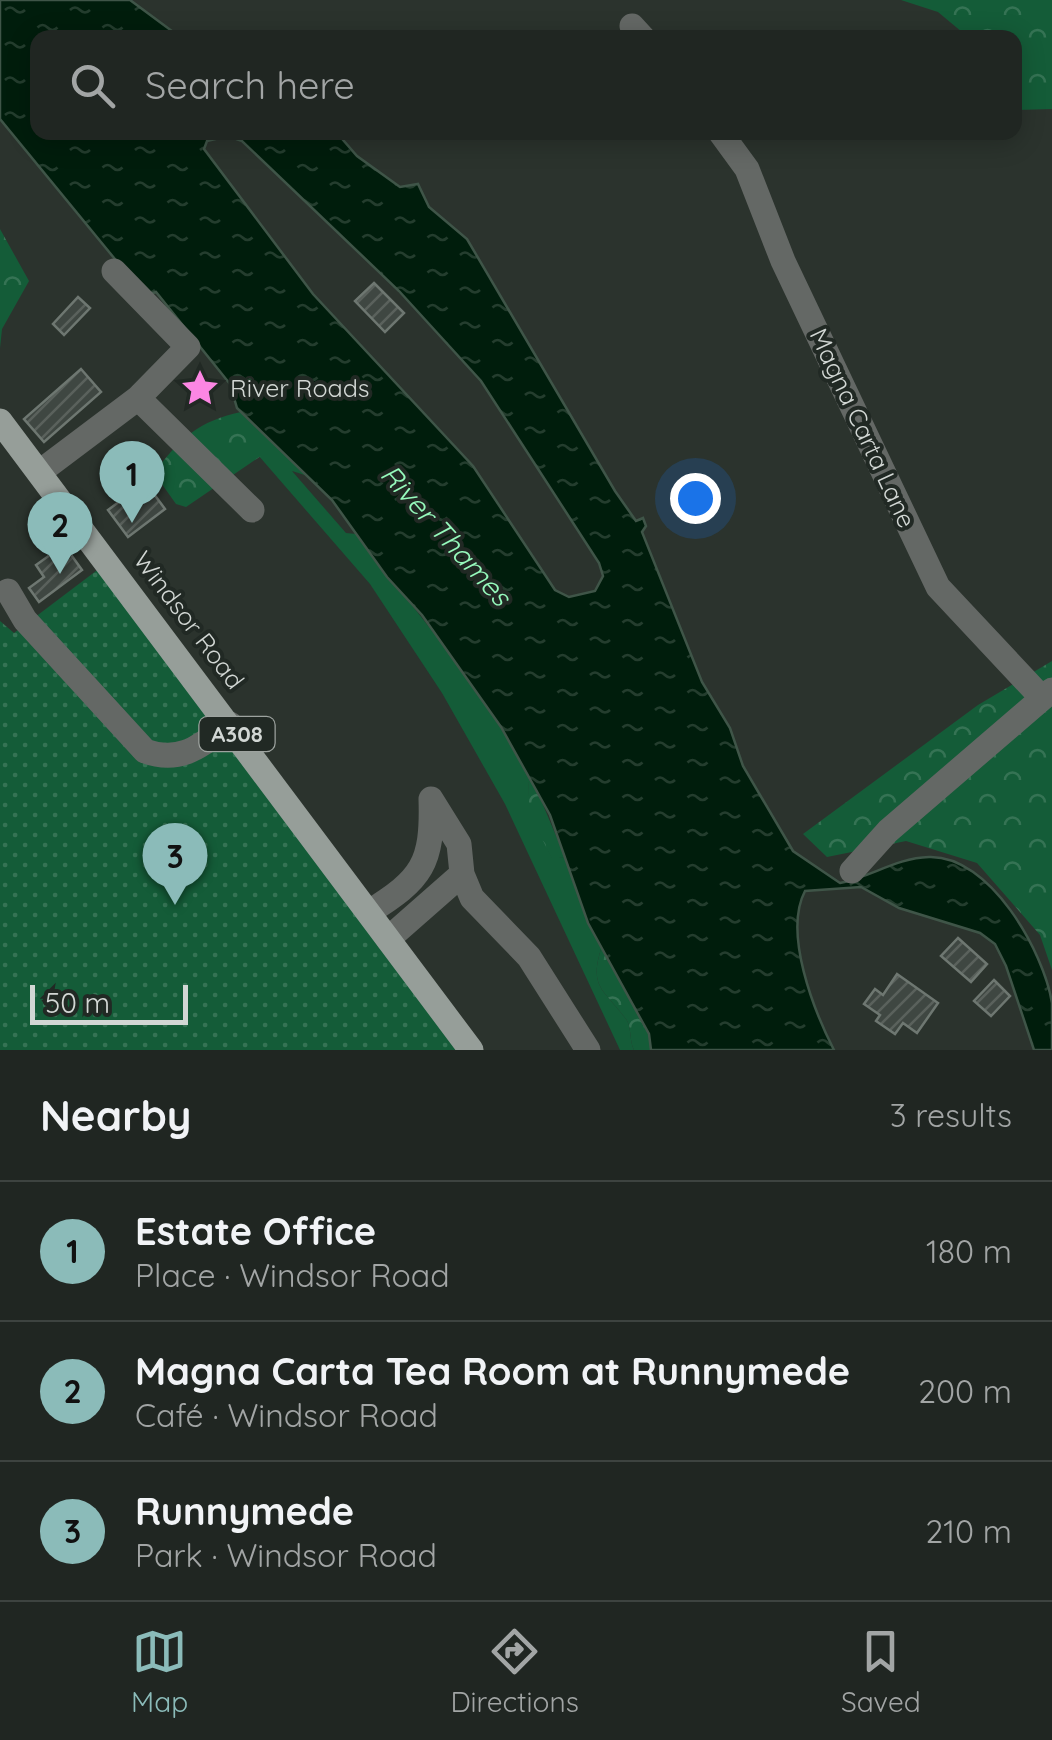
<!DOCTYPE html>
<meta charset="utf-8">
<style>
:root{--surface:#202622;--page:#282e2a;--text:#f1f3f6;--muted:#a2a5a5;--line:#3d4340;--accent:#8bbbb9}
body{margin:0;font-family:Quicksand,sans-serif;background:var(--page);color:var(--text)}
.scale{position:absolute;left:30px;bottom:25px;width:158px;box-sizing:border-box;padding-left:10px;border:5px solid #d2d7d4;border-top:0;font-size:28px;line-height:35px;white-space:nowrap;color:#d2d7d4;-webkit-text-stroke:8px #212924;paint-order:stroke}
.you{position:absolute;left:695px;top:498px;width:35px;height:35px;margin:-25px;border:8px solid #fff;border-radius:50%;background:#1a73e8;box-shadow:0 0 0 15px #1a73e833}
.badge{display:grid;place-items:center;width:65px;height:65px;border-radius:50%;background:var(--accent);color:#111;font-size:32px;font-weight:700}
.pin{position:absolute;translate:-50% -82px;filter:drop-shadow(0 2px 5px #0008)}
.pin::after{content:'';position:absolute;top:52px;width:35px;height:30px;background:inherit;clip-path:polygon(0 0,100% 0,50% 100%)}
.list{margin:0;padding:0;list-style:none}
h2{display:flex;justify-content:space-between;align-items:center;height:130px;margin:0;padding:0 40px;font-size:42px}
h2 small{font-size:32px;font-weight:400;color:var(--muted)}
.list li{display:grid;grid-template-columns:65px 1fr auto;gap:30px;align-items:center;box-sizing:border-box;height:140px;padding:0 40px;border-top:2px solid var(--line)}
.list b{display:block;font-size:38px;white-space:nowrap}
.list p{margin:0;font-size:32px;white-space:nowrap;color:var(--muted)}
.list em{font-size:32px;font-style:normal;color:var(--muted)}
.icon{flex:none;width:55px;height:55px;fill:none;stroke:currentColor;stroke-width:2;stroke-linecap:round;stroke-linejoin:round}
.map{position:relative;flex:none;width:1052px;height:1050px;overflow:hidden}
.search{position:absolute;background:var(--surface);box-shadow:0 5px 25px #0003;left:30px;right:30px;top:30px;height:110px;display:flex;align-items:center;gap:25px;box-sizing:border-box;padding:0 35px;border-radius:20px;color:var(--muted);font-size:38px}
.sheet{height:550px;background:var(--surface)}
nav{display:flex;justify-content:space-around;align-items:center;box-sizing:border-box;height:140px;border-top:2px solid var(--line);background:var(--surface);font-size:28px;color:var(--muted)}
nav a{display:grid;justify-items:center;gap:5px}
nav .on{color:var(--accent)}
.map>svg:first-child{display:block}
.grass{fill:#145c38}
.forest{fill:url(#forest-crowns)}
.park{fill:url(#park-dots)}
.water{fill:url(#water-ripples);stroke:#3f5548;stroke-width:2.5;fill-rule:evenodd}
.building{fill:url(#building-hatch);stroke:#6e7771;stroke-width:2.5}
.lines{fill:none;stroke-linecap:round;stroke-linejoin:round}
.minor{stroke:#646865;stroke-width:25}
.major{stroke:#969e99;stroke-width:25}
.labels{text-anchor:middle;stroke-width:8;stroke-linejoin:round;paint-order:stroke}
.shield{fill:#212924;stroke:#9da39f;stroke-width:2.5}
.shield-label{font-size:22px;font-weight:bold;fill:#d2d7d4}
.poi-label{font-size:25px;fill:#d2d7d4;stroke:#212924;text-anchor:start}
.street-label{font-size:25px;fill:#d2d7d4;stroke:#212924}
.water-label{font-size:28px;font-style:italic;fill:#96fabc;stroke:#212924}
</style>
<div class="map">
<svg width="1052" height="1050" viewBox="0 0 1052 1050">
<defs>
<pattern id="forest-crowns" width="20" height="18" patternUnits="userSpaceOnUse" patternTransform="scale(2.5)"><rect width="20" height="18" fill="#145c38"/><path d="M2 6a3 3 0 1 1 6 0M12 15a3 3 0 1 1 6 0" fill="none" stroke="#357354"/></pattern>
<pattern id="park-dots" width="8" height="8" patternUnits="userSpaceOnUse" patternTransform="scale(2.5)"><rect width="8" height="8" fill="#145c38"/><path d="M2 2h.1M6 6h.1" fill="none" stroke="#357354" stroke-width="1.8" stroke-linecap="round"/></pattern>
<pattern id="water-ripples" width="26" height="14" patternUnits="userSpaceOnUse" patternTransform="scale(2.5)"><rect width="26" height="14" fill="#001d0c"/><path d="M2 4q2-2 4 0t4 0M15 11q2-2 4 0t4 0" fill="none" stroke="#243d2e"/></pattern>
<pattern id="building-hatch" width="6" height="6" patternUnits="userSpaceOnUse" patternTransform="scale(2.5)"><rect width="6" height="6" fill="#3f4742"/><path d="M-1 1l2-2M0 6l6-6M5 7l2-2" fill="none" stroke="#5a615c"/></pattern>
</defs>
<rect width="100%" height="100%" fill="#2b332d"/>
<path class="grass" d="M277,445L311,477L292,471L346,533L356,534L466,674L530,774C524,808 539,829 552,858L565,857L588,923L602,946C588,988 604,989 626,1019C632,1027 629,1040 634,1050H620L505,804L442,693L370,584L258,455Z"/>
<path class="forest" d="M901,0H1052V109L1015,110L1014,38L968,37L938,12Z
M0,229L29,281L2,329L0,348Z
M241,412L277,445L186,507L176,504L154,473C180,438 199,421 241,412Z
M1052,661V970L1040,935L977,863L906,841L827,857L803,834L978,705Z
M530,774L565,857L552,859C538,828 523,810 530,774Z
M602,946L649,1034L651,1050H634C629,1040 632,1027 626,1019C604,989 588,988 602,946Z"/>
<path class="park" d="M100,568L458,1050H0V621L14,633Z"/>
<path class="water" d="M0,0H130L180,37L38,38V132L337,133L357,156L400,187L418,184L429,207L467,239L615,491L636,521L643,518L646,526L642,532L702,682L730,728L743,766L793,851L840,883C871,877 896,858 929,857C990,855 1044,952 1052,1003C1052,1018 1052,1035 1052,1050H1034L1006,966L995,944L980,933L899,908L861,887L805,891C783,933 814,1011 834,1050H651L649,1034L588,923L550,815L501,727L422,615L387,577L332,500L237,408L230,384L156,292L147,295L137,286L0,119ZM228,136L242,141L399,291L481,381L599,563L603,576L595,591L569,597L555,590L473,466L313,294L204,149L207,141Z"/>
<path class="building" d="M374,283L404,313L385,332L355,301Z
M78,297L90,308L64,335L53,324Z
M81,369L101,392L44,442L24,419Z
M135,490L141,498L151,490L165,509L128,537L108,510Z
M64,545L82,570L39,602L29,588L44,577L36,565Z
M958,938L987,964L971,982L941,956Z
M897,974L938,1003L917,1033L903,1023L895,1034L876,1021L880,1015L864,1004L875,989L883,995Z
M994,980L1010,996L991,1016L974,1001Z"/>
<g class="lines">
<path class="minor" d="M632,26L643,38
M720,132L747,169L783,261L938,587L1042,698
M138,398L252,510
M41,471L138,398L188,347L114,271
M8,591L25,620L145,751C181,764 200,746 230,724
M431,799L459,844L462,874L472,898L529,957L588,1050
M852,871L888,831L1052,690
M369,912C422,879 433,864 431,799
M388,939L462,874"/>
<path class="major" d="M0,421L471,1050"/>
</g>
<defs>
<g id="sight-bare" transform="scale(3)"><path d="M0-6L1.8-2.2L6-1.7L2.9 1.2L3.7 5.4L0 3.3L-3.7 5.4L-2.9 1.2L-6-1.7L-1.8-2.2Z" fill="#fc86e3" stroke="#212924" stroke-width="2.5" paint-order="stroke"/></g>
</defs>
<g fill-rule="evenodd">
<use href="#sight-bare" x="200" y="388"/>
</g>
<g class="labels">
<rect class="shield" x="199.5" y="717" width="75" height="34" rx="8"/>
<g class="shield-label">
<text x="237" y="742">A308</text>
</g>
<g class="poi-label">
<text x="230" y="397">River Roads</text>
</g>
<g class="street-label">
<text transform="translate(863 428) rotate(65)" y="9">Magna Carta Lane</text>
<text transform="translate(189 620) rotate(53)" y="9">Windsor Road</text>
</g>
<g class="water-label">
<text transform="translate(446 535) rotate(48)" y="10">River Thames</text>
</g>
</g>
</svg>
<div class="scale">50 m</div>
<div class="you"></div>
<div class="pin badge" style="left:132px;top:523px">1</div>
<div class="pin badge" style="left:60px;top:574px">2</div>
<div class="pin badge" style="left:175px;top:905px">3</div>
<div class="search"><svg class="icon" aria-label="search" viewBox="0 0 24 24"><circle cx="10" cy="10" r="6"/><path d="M15 15l6 6"/></svg>Search here</div>
</div>
<section class="sheet">
<h2>Nearby<small>3 results</small></h2>
<ul class="list">
<li><span class="badge">1</span><div><b>Estate Office</b><p>Place · Windsor Road</p></div><em>180 m</em></li>
<li><span class="badge">2</span><div><b>Magna Carta Tea Room at Runnymede</b><p>Café · Windsor Road</p></div><em>200 m</em></li>
<li><span class="badge">3</span><div><b>Runnymede</b><p>Park · Windsor Road</p></div><em>210 m</em></li>
</ul>
</section>
<nav>
<a class="on"><svg class="icon" aria-label="map" viewBox="0 0 24 24"><path d="M3 6l6-2 6 2 6-2v14l-6 2-6-2-6 2zM9 4v14M15 6v14"/></svg>Map</a>
<a><svg class="icon" aria-label="directions" viewBox="0 0 24 24"><path d="M12 3l9 9-9 9-9-9zM9 14v-3h6M13 9l2 2-2 2"/></svg>Directions</a>
<a><svg class="icon" aria-label="saved" viewBox="0 0 24 24"><path d="M7 4h10v16l-5-4-5 4z"/></svg>Saved</a>
</nav>
